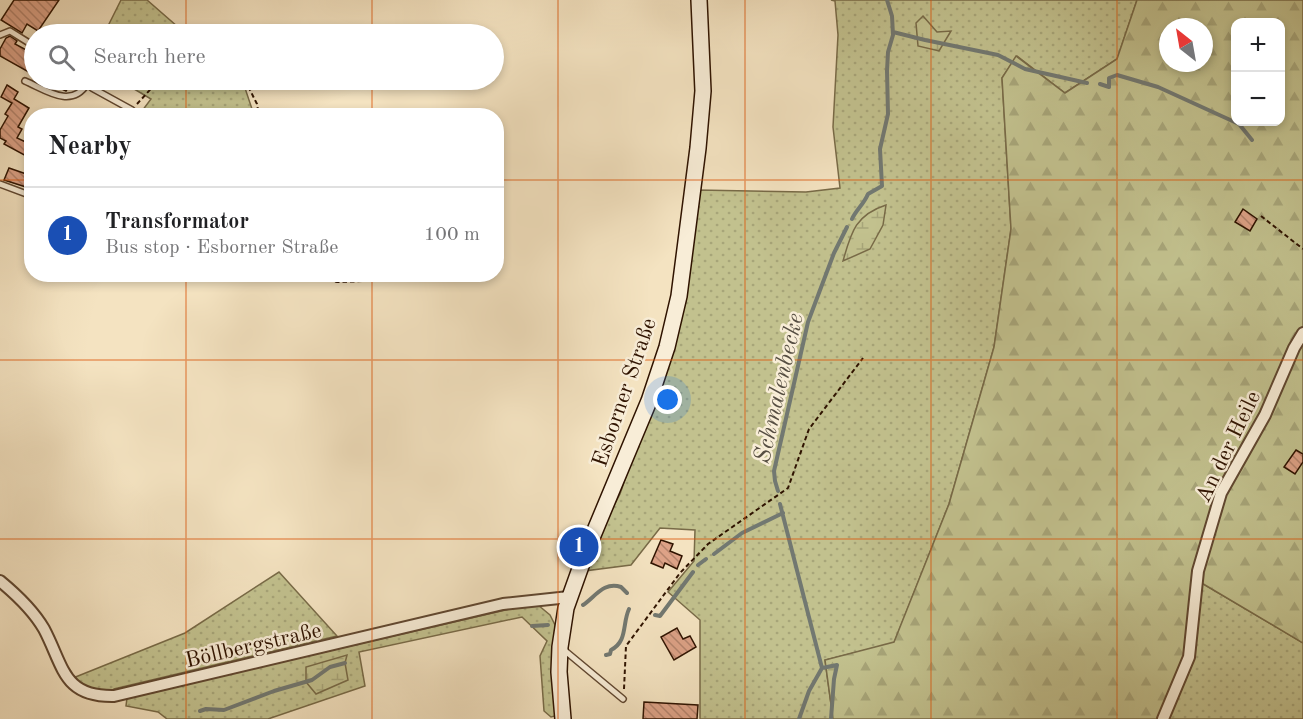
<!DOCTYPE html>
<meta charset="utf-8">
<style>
:root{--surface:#fff;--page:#f6f6f6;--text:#202124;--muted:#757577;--line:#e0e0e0;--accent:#8f2418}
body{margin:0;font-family:"Old Standard TT",serif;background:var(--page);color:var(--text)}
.controls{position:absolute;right:18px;top:18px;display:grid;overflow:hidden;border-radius:12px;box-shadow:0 3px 9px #0003}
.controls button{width:54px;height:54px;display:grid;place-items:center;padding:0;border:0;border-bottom:2px solid var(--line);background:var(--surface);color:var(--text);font:30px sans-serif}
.compass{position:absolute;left:1159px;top:18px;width:54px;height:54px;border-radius:50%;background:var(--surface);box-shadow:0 3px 9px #0003;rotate:329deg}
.you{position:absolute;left:668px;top:400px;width:21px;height:21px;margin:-15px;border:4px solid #fff;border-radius:50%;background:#1a73e8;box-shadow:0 0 0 9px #1a73e833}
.badge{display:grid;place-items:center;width:39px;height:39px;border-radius:50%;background:var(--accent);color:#fff;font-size:20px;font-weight:700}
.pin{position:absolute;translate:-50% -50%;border:3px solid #fff;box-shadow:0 2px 6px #0006}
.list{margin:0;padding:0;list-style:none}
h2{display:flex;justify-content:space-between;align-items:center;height:78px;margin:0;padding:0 24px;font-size:26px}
h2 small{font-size:20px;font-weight:400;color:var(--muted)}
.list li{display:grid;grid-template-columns:39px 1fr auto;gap:18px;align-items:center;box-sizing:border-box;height:96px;padding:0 24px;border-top:2px solid var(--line)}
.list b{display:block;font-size:22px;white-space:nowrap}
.list p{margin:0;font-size:20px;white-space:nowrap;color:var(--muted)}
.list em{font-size:20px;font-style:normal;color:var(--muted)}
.icon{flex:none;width:33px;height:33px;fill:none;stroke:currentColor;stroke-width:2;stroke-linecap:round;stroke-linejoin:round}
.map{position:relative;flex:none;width:1303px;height:719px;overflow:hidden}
.search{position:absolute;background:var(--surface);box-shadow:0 3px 9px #0003;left:24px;top:24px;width:480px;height:66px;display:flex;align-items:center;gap:15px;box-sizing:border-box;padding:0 21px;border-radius:33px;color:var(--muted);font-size:22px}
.panel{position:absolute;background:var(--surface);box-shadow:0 3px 9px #0003;left:24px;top:108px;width:480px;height:174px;border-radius:24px}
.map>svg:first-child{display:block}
.grass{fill:url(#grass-dots);stroke:#786a47;stroke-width:1.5}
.forest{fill:url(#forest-firs);stroke:#786a47;stroke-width:1.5;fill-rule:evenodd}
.wetland{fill:url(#wetland-marsh);stroke:#786a47;stroke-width:1.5}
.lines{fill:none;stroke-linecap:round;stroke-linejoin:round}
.stream{stroke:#727871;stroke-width:4}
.building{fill:url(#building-back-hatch);stroke:#2f1300;stroke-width:1.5}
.lane-casing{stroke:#604730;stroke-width:8}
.street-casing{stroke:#604730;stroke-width:14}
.secondary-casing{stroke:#2f1300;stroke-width:18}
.path{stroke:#2f1300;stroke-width:2;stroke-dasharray:4.5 3;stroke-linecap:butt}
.lane{stroke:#f8edd7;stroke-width:5}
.street{stroke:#f8edd7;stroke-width:10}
.secondary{stroke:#f8edd7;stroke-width:15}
.grid{fill:none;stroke:#df560b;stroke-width:1.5;stroke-opacity:0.55}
.labels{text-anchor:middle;stroke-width:5;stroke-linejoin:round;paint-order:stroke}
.street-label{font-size:22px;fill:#2f1300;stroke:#f8edd7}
.water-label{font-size:24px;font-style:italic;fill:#564e42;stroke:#f8edd7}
</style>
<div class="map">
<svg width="1303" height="719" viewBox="0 0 1303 719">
<defs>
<pattern id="grass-dots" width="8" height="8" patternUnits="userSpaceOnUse" patternTransform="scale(1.5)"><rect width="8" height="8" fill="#c2c18e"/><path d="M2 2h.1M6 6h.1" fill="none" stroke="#a7a579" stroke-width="1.8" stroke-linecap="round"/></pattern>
<pattern id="forest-firs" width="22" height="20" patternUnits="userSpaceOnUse" patternTransform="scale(1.5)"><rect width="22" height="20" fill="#c2c18e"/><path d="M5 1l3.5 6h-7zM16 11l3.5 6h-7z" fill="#a7a579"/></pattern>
<pattern id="wetland-marsh" width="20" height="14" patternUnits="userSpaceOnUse" patternTransform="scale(1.5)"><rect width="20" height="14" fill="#c2c18e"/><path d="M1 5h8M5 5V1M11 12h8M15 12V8" fill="none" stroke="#a7a579"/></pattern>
<pattern id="building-back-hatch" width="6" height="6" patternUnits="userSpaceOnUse" patternTransform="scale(1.5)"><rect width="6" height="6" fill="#dda287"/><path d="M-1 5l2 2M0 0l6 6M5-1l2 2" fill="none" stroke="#b4836c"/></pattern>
</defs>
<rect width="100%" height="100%" fill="#f4e3c1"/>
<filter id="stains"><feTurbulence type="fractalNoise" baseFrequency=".00333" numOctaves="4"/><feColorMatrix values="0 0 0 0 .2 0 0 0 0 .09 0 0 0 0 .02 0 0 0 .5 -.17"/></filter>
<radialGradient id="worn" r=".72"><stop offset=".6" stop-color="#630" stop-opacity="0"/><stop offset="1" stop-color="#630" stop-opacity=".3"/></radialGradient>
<path class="grass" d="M121,0H147L186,34H104Z
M831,0H1137L1117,59L1065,93L1017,56L1002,78L1011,229L994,347L949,504L894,643L825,660L833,719H700V620L668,592L694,561L695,530L660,528L631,565L584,571L602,527L620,494L643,427L698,190L806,192L840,188L833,127L838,35L835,1Z
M119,80H240L244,85L254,115H139L151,99Z
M279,572L337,636L114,689L111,693C96,691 86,688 73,678L185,633Z
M1200,582L1303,643V719H1168Z
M538,605L550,615L555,625L553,657L555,716L551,717L544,711L540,656L547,641L522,617L359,652L365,686L268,719H167L158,712L126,706L127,698L139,695L458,621L519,607Z"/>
<path class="forest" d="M1137,0H1303V643L1200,582L1185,660L1158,719H833L825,660L894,642L949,504L994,347L1011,229L1002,78L1016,56L1065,93L1117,59ZM1236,22H1280V122H1236ZM1168,27H1204V63H1168Z"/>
<path class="wetland" d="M923,16L937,32L951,31L939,51L918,46L916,23Z
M886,205L883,225L870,249L843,261C851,233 855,215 886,205Z
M347,655L345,663L348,680L316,694L306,682V667Z"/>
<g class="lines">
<path class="stream" d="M893,32L925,40L998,55L1025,69L1087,83
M1100,84L1109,87V78L1117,75L1158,87L1239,124L1252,140
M852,219C856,210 864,204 868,194L882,186L880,149L888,114L887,71L888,52L893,35L892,16L887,0
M778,491L775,481L774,471L808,322L834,253L847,227
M780,504L822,668L809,691L799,719
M714,554L742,533L783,513
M698,565L706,559
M583,605C595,597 604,581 621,587L627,593
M655,615L660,616L693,572
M532,626L548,625
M606,655L610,654L611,650C628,641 622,624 629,609
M822,668L837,665L834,679L831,719
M200,711L206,709L224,710L274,691L312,680L330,667L345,663"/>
</g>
<path class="building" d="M14,0H59L38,31L27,24L22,33L1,20Z
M10,36L17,41L15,44L32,53L31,55L34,57V75L0,56V49L6,38Z
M43,80H73L66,91Z
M7,85L18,92L14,99L29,108L18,127L22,129L17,138L32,145L28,157L4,144L6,141L0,138V130L8,116L5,114L12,103L1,97Z
M9,168L32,176L26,187L4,180Z
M1243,209L1257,219L1250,231L1235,222Z
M1296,450L1303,454V462L1295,474L1284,467Z
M661,540L673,544L670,551L682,556L677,569L665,563L663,568L651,563Z
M677,628L683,639L690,636L696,647L674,660L661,637Z
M644,702L698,705L697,719H643Z"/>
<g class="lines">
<g class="lane-casing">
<path id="lane" d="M0,35L10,31L34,46
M82,80L92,88L132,110L130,116
M25,81C46,90 71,109 87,84
M0,184L32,196
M564,650L623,699"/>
</g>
<g class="street-casing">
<path id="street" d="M0,581C17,595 33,610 44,629C64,667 63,697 114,696L503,604L569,597
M1163,719L1189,657L1198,571L1221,493L1265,415L1294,348L1303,333"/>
</g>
<g class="secondary-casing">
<path id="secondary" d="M563,719L559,672L560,647L566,608L586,552L649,401L667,347L679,296L698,148L703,91L699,0"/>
</g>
<path class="path" d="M245,80L257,104L259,116
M137,104L159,80
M1261,216L1303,249
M306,274L337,282L450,278
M624,689L626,646L680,573L708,544L788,488L809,429L863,358"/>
<use href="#lane" class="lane"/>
<use href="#street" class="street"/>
<use href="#secondary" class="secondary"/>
</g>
<path class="grid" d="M186,0V34M372,0V34M558,0V719M745,0V719M931,0V719M1117,0V719M186,80V116M372,80V116M0,180H32M496,180H1303M186,274V719M372,274V719M0,360H1303M0,539H1303"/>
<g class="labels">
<g class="street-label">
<text transform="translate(623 392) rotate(-71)" y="8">Esborner Straße</text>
<text transform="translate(1227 446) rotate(-64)" y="8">An der Heile</text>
<text transform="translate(253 644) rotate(-13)" y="8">Böllbergstraße</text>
</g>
<g class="water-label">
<text transform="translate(778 388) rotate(-77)" y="8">Schmalenbecke</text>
</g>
</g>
<rect width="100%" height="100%" filter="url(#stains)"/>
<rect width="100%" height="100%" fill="url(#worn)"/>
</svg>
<div class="controls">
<button>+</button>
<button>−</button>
</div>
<svg class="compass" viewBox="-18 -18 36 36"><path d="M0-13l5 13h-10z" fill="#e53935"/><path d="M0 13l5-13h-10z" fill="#757577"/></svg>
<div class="you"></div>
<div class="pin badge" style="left:579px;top:547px;background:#1a4fb4">1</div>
<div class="search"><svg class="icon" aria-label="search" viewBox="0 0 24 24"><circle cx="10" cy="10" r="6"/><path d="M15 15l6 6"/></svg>Search here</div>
<section class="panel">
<h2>Nearby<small></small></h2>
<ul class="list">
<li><span class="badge" style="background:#1a4fb4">1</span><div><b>Transformator</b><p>Bus stop · Esborner Straße</p></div><em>100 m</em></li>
</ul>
</section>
</div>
